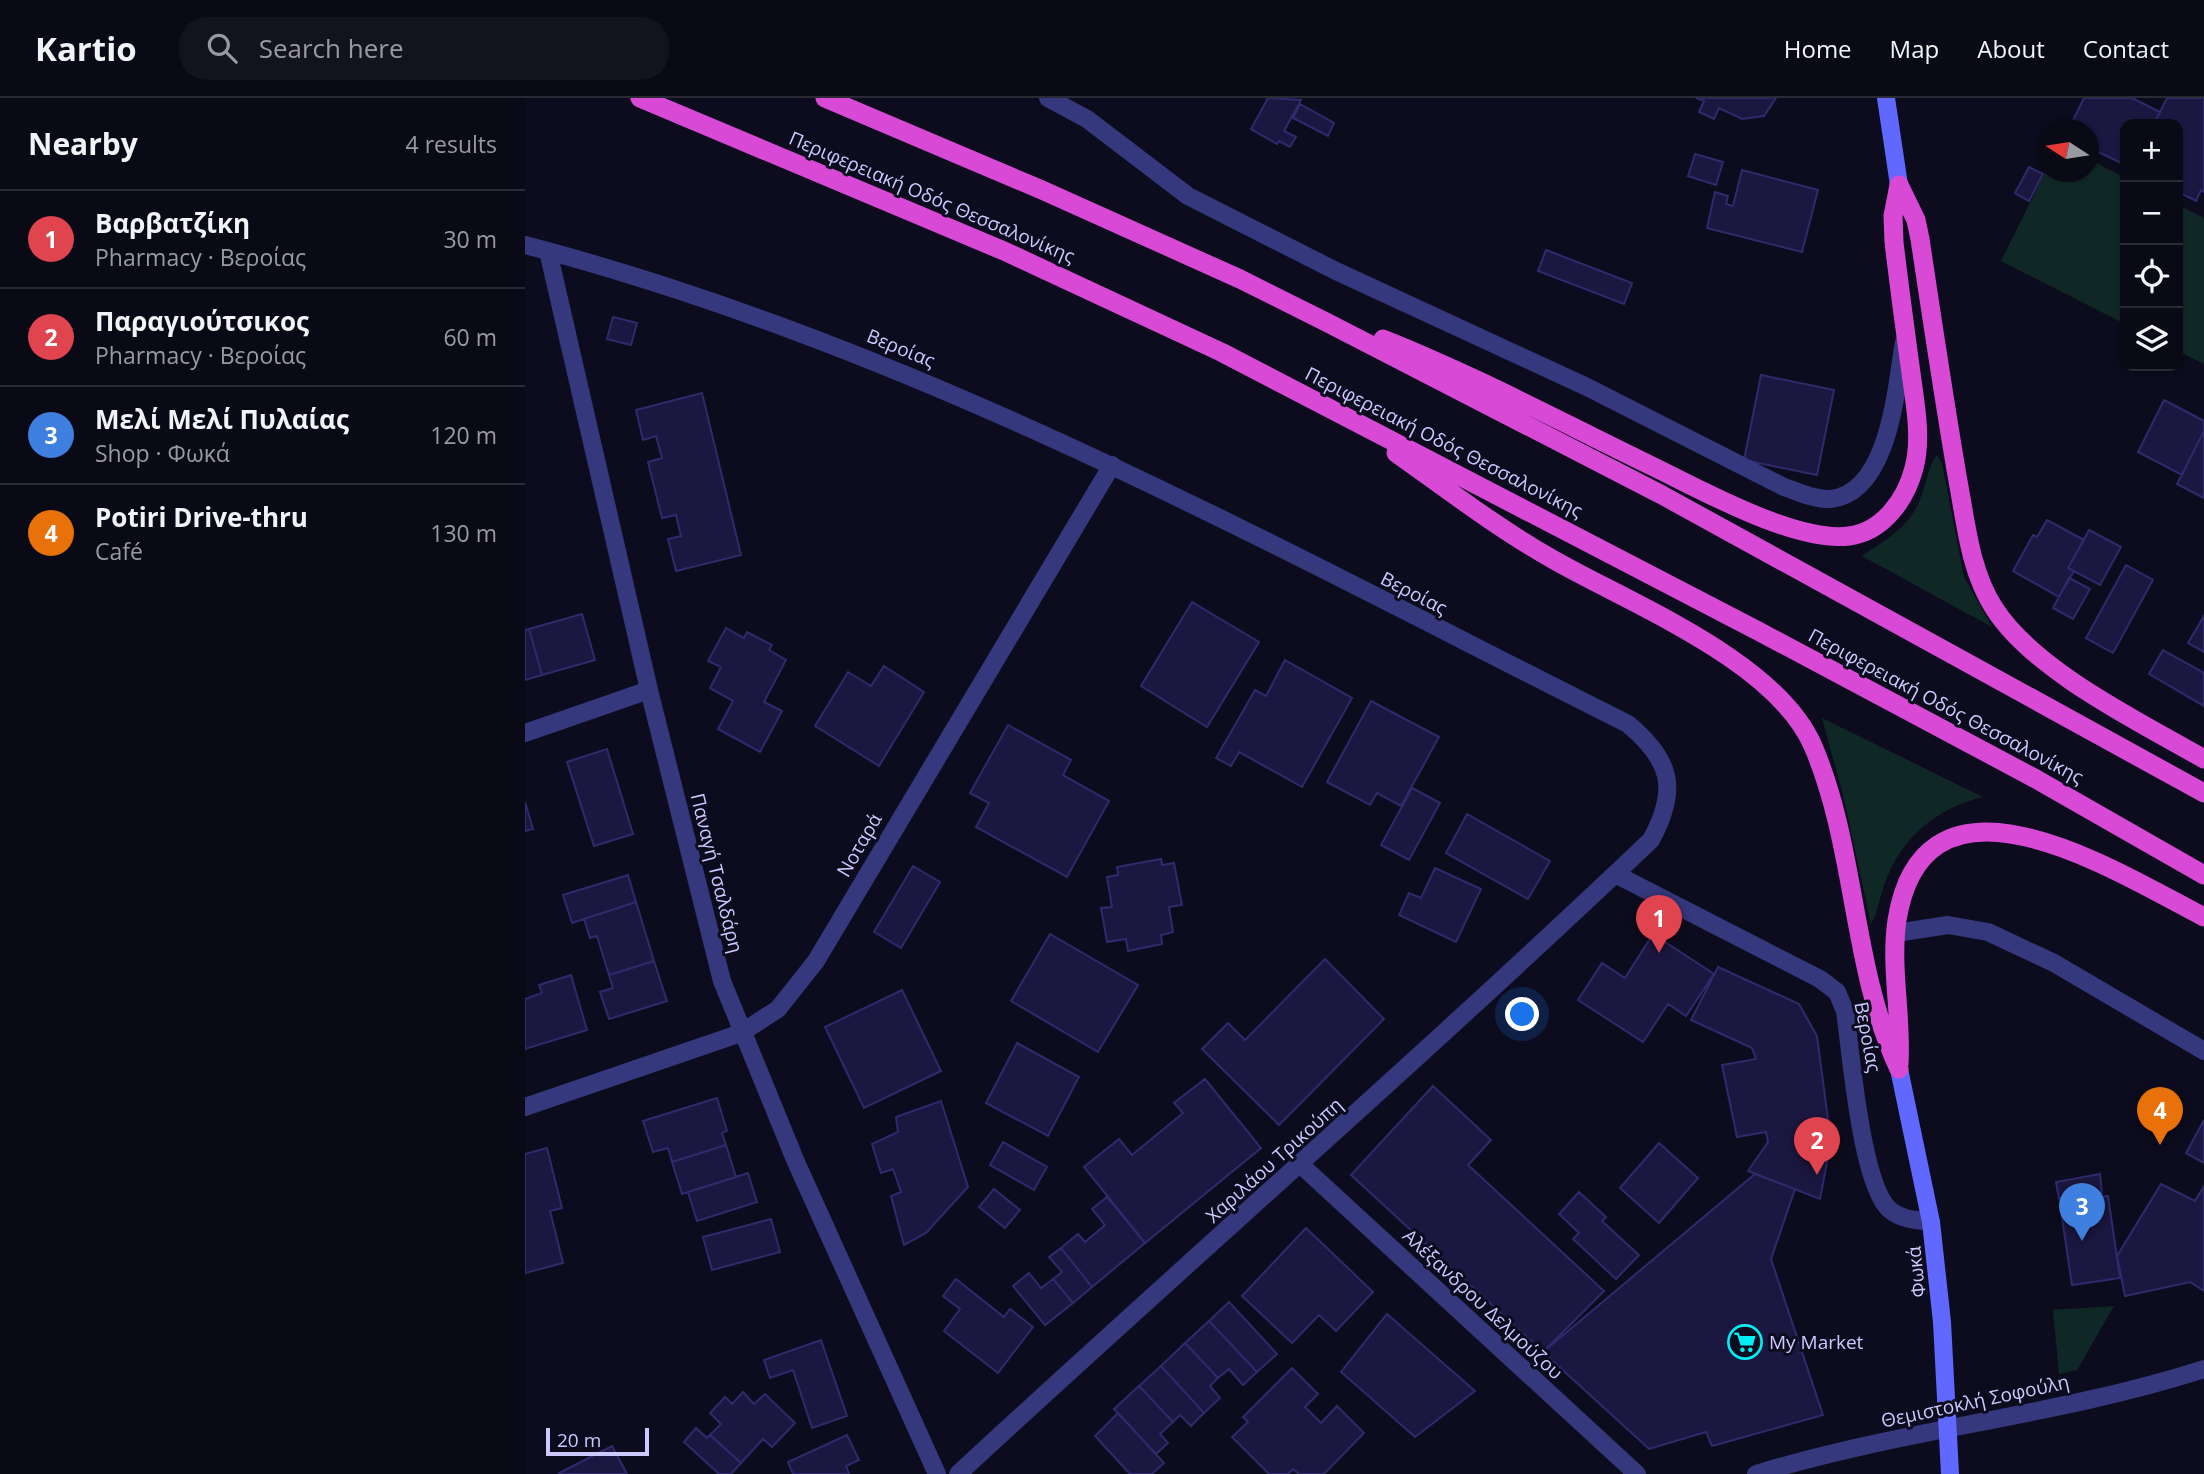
<!DOCTYPE html>
<meta charset="utf-8">
<style>
:root{--surface:#0a0916;--page:#13121f;--text:#f1f3f6;--muted:#999aa1;--line:#2a2a35;--accent:#00eef4}
body{margin:0;font-family:"Open Sans",sans-serif;background:var(--page);color:var(--text)}
.controls{position:absolute;right:21px;top:21px;display:grid;overflow:hidden;border-radius:14px;box-shadow:0 2px 5px #0004}
.controls button{width:63px;height:63px;display:grid;place-items:center;padding:0;border:0;border-bottom:2px solid var(--line);background:var(--surface);color:var(--text);font:35px sans-serif}
.compass{position:absolute;left:1511px;top:21px;width:63px;height:63px;border-radius:50%;background:var(--surface);box-shadow:0 2px 5px #0004;rotate:282deg}
.scale{position:absolute;left:21px;bottom:18px;width:103px;box-sizing:border-box;padding-left:7px;border:4px solid #cbc9ff;border-top:0;font-size:19px;line-height:24px;white-space:nowrap;color:#cbc9ff;-webkit-text-stroke:5px #0d0c1e;paint-order:stroke}
.you{position:absolute;left:998px;top:917px;width:24px;height:24px;margin:-18px;border:5px solid #fff;border-radius:50%;background:#1a73e8;box-shadow:0 0 0 10px #1a73e833}
.badge{display:grid;place-items:center;width:46px;height:46px;border-radius:50%;background:var(--accent);color:#fff;font-size:23px;font-weight:700}
.pin{position:absolute;translate:-50% -58px;filter:drop-shadow(0 2px 4px #0008)}
.pin::after{content:'';position:absolute;top:37px;width:24px;height:21px;background:inherit;clip-path:polygon(0 0,100% 0,50% 100%)}
.list{margin:0;padding:0;list-style:none}
h2{display:flex;justify-content:space-between;align-items:center;height:91px;margin:0;padding:0 28px;font-size:30px}
h2 small{font-size:23px;font-weight:400;color:var(--muted)}
.list li{display:grid;grid-template-columns:46px 1fr auto;gap:21px;align-items:center;box-sizing:border-box;height:98px;padding:0 28px;border-top:2px solid var(--line)}
.list b{display:block;font-size:26px;white-space:nowrap}
.list p{margin:0;font-size:23px;white-space:nowrap;color:var(--muted)}
.list em{font-size:23px;font-style:normal;color:var(--muted)}
.icon{flex:none;width:38px;height:38px;fill:none;stroke:currentColor;stroke-width:2;stroke-linecap:round;stroke-linejoin:round}
.map{position:relative;flex:none;width:1679px;height:1376px;overflow:hidden}
header{display:flex;align-items:center;gap:42px;box-sizing:border-box;height:98px;padding:0 35px;background:var(--surface);border-bottom:2px solid var(--line)}
header strong{font-size:33px}
nav{display:flex;gap:38px;margin-inline-start:auto;font-size:24px}
.search{width:490px;height:63px;background:var(--page);display:flex;align-items:center;gap:18px;box-sizing:border-box;padding:0 24px;border-radius:28px;color:var(--muted);font-size:26px}
main{display:flex}
aside{flex:1;background:var(--surface)}
.map>svg:first-child{display:block}
.green{fill:#0f2826}
.building{fill:#1c1740;stroke:#31296c;stroke-width:2}
.lines{fill:none;stroke-linecap:round;stroke-linejoin:round}
.pedestrian{stroke:#36387e;stroke-width:18}
.minor{stroke:#36387e;stroke-width:18}
.secondary{stroke:#6068ff;stroke-width:18}
.trunk{stroke:#d84ad6;stroke-width:19}
.labels{text-anchor:middle;stroke-width:6;stroke-linejoin:round;paint-order:stroke}
.street-label{font-size:19px;fill:#cbc9ff;stroke:#0d0c1e}
.poi-label{font-size:19px;fill:#cbc9ff;stroke:#0d0c1e;text-anchor:start}
</style>
<header>
<strong>Kartio</strong>
<div class="search"><svg class="icon" aria-label="search" viewBox="0 0 24 24"><circle cx="10" cy="10" r="6"/><path d="M15 15l6 6"/></svg>Search here</div>
<nav><a>Home</a><a>Map</a><a>About</a><a>Contact</a></nav>
</header>
<main>
<aside>
<h2>Nearby<small>4 results</small></h2>
<ul class="list">
<li><span class="badge" style="background:#e0444e">1</span><div><b>Βαρβατζίκη</b><p>Pharmacy · Βεροίας</p></div><em>30 m</em></li>
<li><span class="badge" style="background:#e0444e">2</span><div><b>Παραγιούτσικος</b><p>Pharmacy · Βεροίας</p></div><em>60 m</em></li>
<li><span class="badge" style="background:#3f7fe0">3</span><div><b>Μελί Μελί Πυλαίας</b><p>Shop · Φωκά</p></div><em>120 m</em></li>
<li><span class="badge" style="background:#e8710a">4</span><div><b>Potiri Drive-thru</b><p>Café</p></div><em>130 m</em></li>
</ul>
</aside>
<div class="map">
<svg width="1679" height="1376" viewBox="0 0 1679 1376">
<rect width="100%" height="100%" fill="#0d0c1e"/>
<path class="green" d="M1564,61L1600,80V226L1476,163L1521,73L1563,74Z
M1653,107L1679,120V266L1653,253Z
M1412,357L1417,365L1439,479L1467,529L1337,458C1356,445 1378,433 1390,412C1398,400 1405,362 1412,357Z
M1297,620L1458,699C1411,710 1376,740 1360,785C1355,797 1353,815 1346,826L1319,701Z
M1589,1208L1552,1272L1534,1276L1528,1212Z"/>
<path class="building" d="M743,0L776,2L759,33L771,39L765,49L754,43L752,46L726,31Z
M1171,0H1251L1239,18L1217,21L1194,10L1189,21L1174,14L1179,3Z
M1559,0H1607L1635,14L1629,26H1600V67L1563,49V32H1543Z
M1642,0H1679V94L1676,92L1671,103L1653,94V26H1629Z
M775,6L809,25L803,38L768,20Z
M1170,56L1198,64L1191,87L1163,78Z
M1504,69L1518,76L1504,103L1490,95Z
M1217,72L1293,92L1277,154L1182,130L1190,94L1203,98L1201,106L1208,108Z
M1021,152L1107,185L1099,206L1013,173Z
M88,219L112,225L106,247L82,241Z
M1236,277L1309,292L1292,377L1219,362Z
M177,295L216,457L151,473L143,441L156,438L151,417L137,420L123,364L137,360L131,338L118,342L111,312Z
M1639,302L1679,323V333L1657,377L1613,354Z
M1679,333V400L1652,386Z
M1522,422L1559,442L1543,470L1549,473L1534,499L1488,473L1508,437L1512,439Z
M1564,432L1596,449L1575,487L1543,470Z
M1601,467L1628,482L1588,555L1561,540Z
M1544,480L1565,491L1548,521L1528,510Z
M667,504L734,544L682,629L616,588Z
M57,516L70,562L17,577L4,531Z
M1679,518V554L1663,545Z
M201,530L219,540L222,534L247,547L244,552L261,562L239,604L257,613L235,654L193,631L208,603L185,590L196,569L183,563Z
M4,531L17,577L0,582V532Z
M1638,552L1679,575V608L1624,576Z
M760,562L827,600L777,689L714,654L706,668L691,660L730,592L741,598Z
M359,568L399,594L354,668L290,628L323,574L346,588Z
M846,603L914,639L876,708L852,695L845,707L802,684Z
M483,627L546,662L538,677L584,703L542,779L451,729L464,705L445,695Z
M82,651L108,736L69,748L42,664Z
M887,690L915,705L884,762L856,747Z
M0,704L8,731L0,733Z
M942,716L1025,763L1003,801L921,755Z
M636,761L637,767L649,765L657,807L644,809L648,834L636,837L637,846L603,853L601,841L582,844L576,810L587,809L582,779L593,777L592,769Z
M388,768L415,784L376,850L349,834Z
M910,770L956,791L931,844L874,817L884,795L896,800Z
M103,777L111,804L47,825L38,797Z
M111,804L129,863L84,877L72,838L65,840L59,821Z
M525,836L613,887L573,954L486,903Z
M1128,836L1189,876L1161,918L1143,906L1118,944L1053,902L1077,865L1100,880Z
M800,861L859,921L754,1027L677,951L703,925L720,942Z
M129,863L142,903L84,921L75,894L88,890L84,877Z
M1193,869L1274,906L1292,938L1306,1044L1295,1101L1223,1073L1243,1044L1241,1034L1212,1039L1197,967L1231,961L1227,950L1166,922Z
M46,877L62,932L0,951V901L17,895L14,887Z
M377,892L416,973L339,1010L300,929Z
M492,945L554,979L523,1038L461,1005Z
M680,981L736,1050L620,1145L559,1069L594,1041L607,1057L658,1015L649,1005Z
M908,988L966,1042L943,1067L1079,1193L1018,1254L826,1077Z
M192,1000L202,1033L197,1035L201,1047L147,1064L143,1050L128,1054L118,1023Z
M416,1003L443,1089L401,1135L379,1147L366,1098L376,1094L368,1071L356,1075L347,1046L373,1034L371,1019Z
M1679,1022V1065L1661,1055Z
M478,1044L522,1069L509,1092L465,1067Z
M1134,1045L1173,1080L1134,1125L1095,1090Z
M201,1047L211,1079L157,1096L147,1064Z
M22,1050L37,1110L25,1113L38,1165L0,1175V1056Z
M223,1075L232,1104L172,1123L163,1094Z
M1230,1076L1270,1091L1246,1161L1298,1317L1187,1348L1181,1334L1124,1351L1018,1254Z
M1575,1076L1577,1096L1534,1101L1531,1084Z
M1636,1086L1670,1103L1679,1088V1193L1665,1184L1600,1198L1592,1158Z
M469,1091L495,1112L480,1130L454,1109Z
M1054,1094L1081,1119L1077,1123L1114,1157L1091,1181L1048,1141L1054,1135L1034,1116Z
M1583,1098L1595,1180L1547,1187L1535,1106Z
M582,1099L620,1145L567,1189L536,1150L553,1136L560,1144L580,1127L567,1111Z
M246,1121L255,1154L187,1172L178,1139Z
M781,1130L848,1194L811,1233L794,1217L767,1245L717,1198Z
M536,1150L567,1189L548,1205L528,1181L537,1174L524,1159Z
M504,1175L516,1190L528,1181L548,1205L520,1227L488,1188Z
M431,1181L479,1219L485,1211L508,1229L473,1275L419,1233L435,1211L418,1198Z
M704,1204L752,1256L732,1274L684,1223Z
M862,1216L950,1293L890,1339L816,1274Z
M684,1223L732,1274L718,1287L704,1271L693,1280L660,1245Z
M296,1242L322,1318L287,1330L268,1272L245,1280L239,1262Z
M660,1245L693,1280L685,1288L695,1300L679,1315L636,1268Z
M636,1268L679,1315L666,1328L655,1317L648,1324L614,1288Z
M767,1270L793,1296L780,1309L796,1325L812,1308L839,1335L799,1376H774L768,1371L763,1376H744L707,1339L723,1324L718,1319Z
M614,1288L648,1324L635,1336L643,1345L631,1356L589,1311Z
M218,1294L229,1306L240,1296L270,1325L247,1349L238,1341L216,1365L185,1337L196,1326L185,1315L200,1299L207,1306Z
M593,1315L639,1365L627,1376H605L570,1338Z
M171,1330L182,1340L185,1337L216,1365L206,1376H194L159,1344Z
M322,1337L334,1362L321,1368L324,1376H268L263,1364Z
M87,1348L102,1376H35L34,1375Z"/>
<g class="lines">
<path class="pedestrian" d="M776,1067L1112,1376"/>
<path class="minor" d="M523,0L562,21L663,98L811,173L1062,289L1259,389C1274,394 1290,402 1306,401C1365,394 1371,289 1379,244
M0,147C391,249 744,446 1103,626C1146,662 1154,691 1126,742C899,958 663,1163 433,1376
M23,153L124,592L197,883L271,1064L412,1376
M0,635L124,592
M1090,776L1295,881L1312,894L1320,913C1326,954 1336,1087 1365,1112C1377,1122 1392,1122 1406,1124
M1371,835L1423,827L1463,834L1529,865L1679,953
M0,1009L216,935L253,911L291,863L587,367
M1231,1376C1377,1331 1533,1318 1679,1271"/>
<path class="secondary" d="M1361,0L1374,87
M1374,971L1406,1124L1417,1224L1425,1376"/>
<path class="trunk" d="M115,0L479,153L696,254L1235,534L1511,681L1679,777
M300,0L517,92L715,181L803,225L1137,397L1679,695
M1374,87L1391,122L1395,141C1407,221 1419,302 1433,383C1441,425 1445,473 1469,510C1509,573 1615,624 1679,661
M858,241C951,278 1040,326 1131,370C1178,393 1272,445 1324,438C1358,434 1381,401 1389,370C1397,340 1390,305 1386,275C1380,231 1374,187 1369,144L1368,118L1374,87
M871,355C923,392 974,431 1029,462C1108,507 1251,563 1288,648C1332,751 1326,869 1374,971
M1374,966C1377,918 1365,870 1372,822C1400,650 1595,776 1679,819"/>
</g>
<defs>
<g id="supermarket-ring" transform="scale(1.75)"><circle r="9.5" fill="#0d0c1e" stroke="#00eef4" stroke-width="1.5"/><path d="M-6-5.5h2.5l.6 2H6L4.5 2H-2.5L-4.4-4H-6ZM-1.5 3.2a1.3 1.3 0 1 0 .1 0ZM3 3.2a1.3 1.3 0 1 0 .1 0Z" fill="#00eef4"/></g>
</defs>
<g fill-rule="evenodd">
<use href="#supermarket-ring" x="1220" y="1244"/>
</g>
<g class="labels">
<g class="street-label">
<text transform="translate(407 99) rotate(23)" y="7">Περιφερειακή Οδός Θεσσαλονίκης</text>
<text transform="translate(376 250) rotate(22)" y="7">Βεροίας</text>
<text transform="translate(919 344) rotate(27)" y="7">Περιφερειακή Οδός Θεσσαλονίκης</text>
<text transform="translate(889 495) rotate(27)" y="7">Βεροίας</text>
<text transform="translate(1421 608) rotate(28)" y="7">Περιφερειακή Οδός Θεσσαλονίκης</text>
<text transform="translate(334 747) rotate(-60)" y="7">Νοταρά</text>
<text transform="translate(192 775) rotate(76)" y="7">Παναγή Τσαλδάρη</text>
<text transform="translate(1343 939) rotate(79)" y="7">Βεροίας</text>
<text transform="translate(749 1062) rotate(-42)" y="7">Χαριλάου Τρικούπη</text>
<text transform="translate(1391 1174) rotate(-96)" y="7">Φωκά</text>
<text transform="translate(958 1206) rotate(43)" y="7">Αλέξανδρου Δελμούζου</text>
<text transform="translate(1450 1303) rotate(-12)" y="7">Θεμιστοκλή Σοφούλη</text>
</g>
<g class="poi-label">
<text x="1244" y="1251">My Market</text>
</g>
</g>
</svg>
<div class="controls">
<button>+</button>
<button>−</button>
<button><svg class="icon" aria-label="locate" viewBox="0 0 24 24"><circle cx="12" cy="12" r="6"/><path d="M12 2v4M12 18v4M2 12h4M18 12h4"/></svg></button>
<button><svg class="icon" aria-label="layers" viewBox="0 0 24 24"><path d="M12 4l9 5-9 5-9-5zM3 14l9 5 9-5"/></svg></button>
</div>
<svg class="compass" viewBox="-18 -18 36 36"><path d="M0-13l5 13h-10z" fill="#e53935"/><path d="M0 13l5-13h-10z" fill="#999aa1"/></svg>
<div class="scale">20 m</div>
<div class="you"></div>
<div class="pin badge" style="left:1134px;top:855px;background:#e0444e">1</div>
<div class="pin badge" style="left:1292px;top:1077px;background:#e0444e">2</div>
<div class="pin badge" style="left:1557px;top:1143px;background:#3f7fe0">3</div>
<div class="pin badge" style="left:1635px;top:1047px;background:#e8710a">4</div>
</div>
</main>
